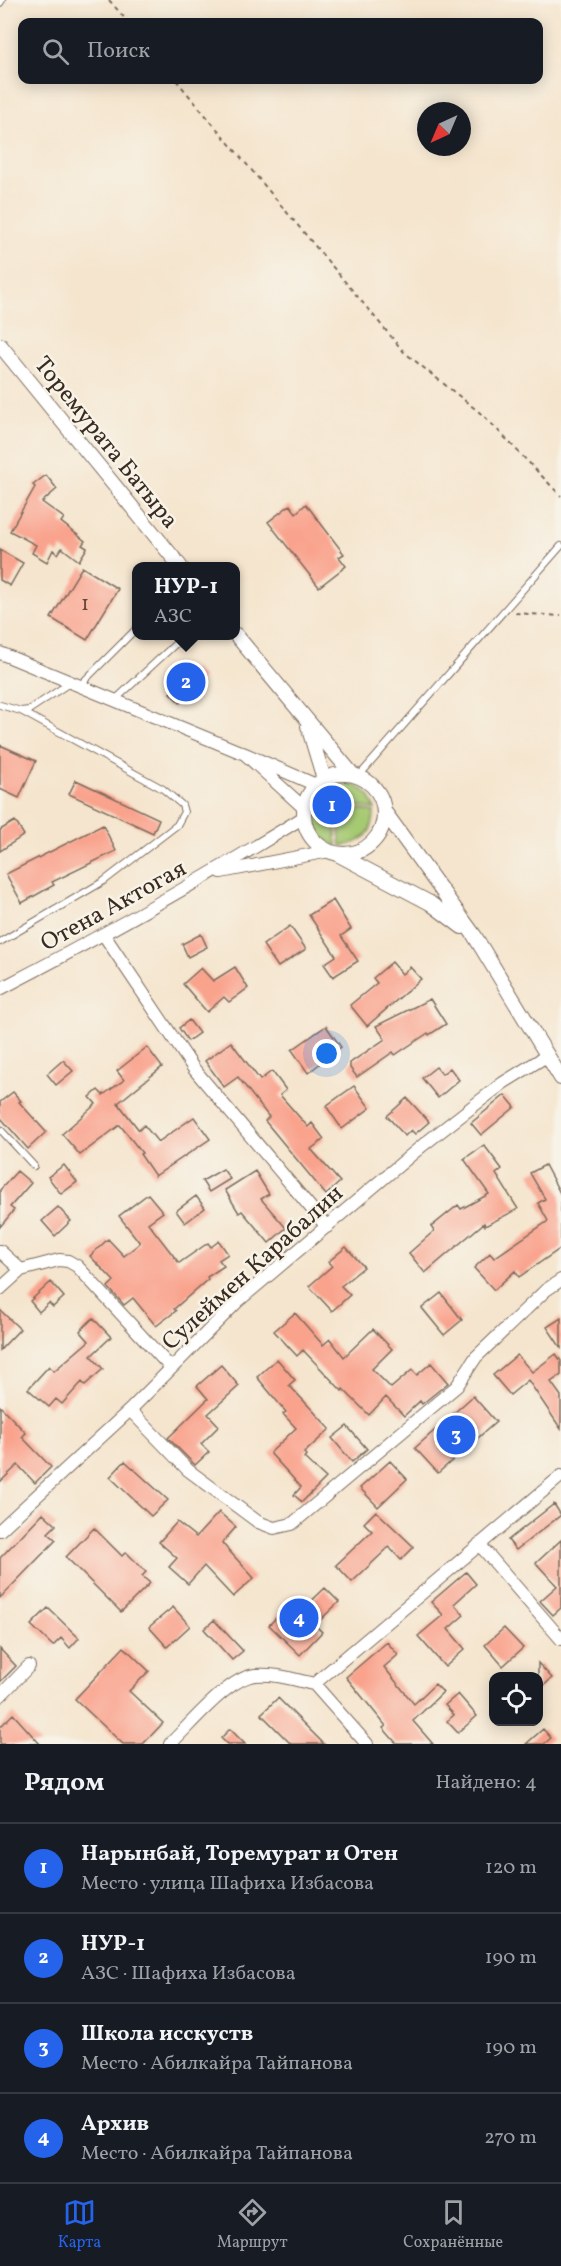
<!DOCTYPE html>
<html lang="ru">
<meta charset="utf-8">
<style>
:root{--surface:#171b24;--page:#242831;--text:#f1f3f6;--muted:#9ea1a6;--line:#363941;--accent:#2563eb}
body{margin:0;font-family:Vollkorn,serif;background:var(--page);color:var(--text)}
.controls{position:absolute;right:18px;bottom:18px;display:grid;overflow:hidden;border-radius:12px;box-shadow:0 3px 15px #0003}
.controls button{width:54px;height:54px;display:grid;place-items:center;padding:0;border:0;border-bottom:2px solid var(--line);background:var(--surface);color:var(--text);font:30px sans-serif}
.compass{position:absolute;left:417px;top:102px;width:54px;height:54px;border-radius:50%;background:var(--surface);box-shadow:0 3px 15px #0003;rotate:224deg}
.you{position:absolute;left:327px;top:1054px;width:21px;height:21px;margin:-15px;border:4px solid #fff;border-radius:50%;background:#1a73e8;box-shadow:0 0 0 9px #1a73e833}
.badge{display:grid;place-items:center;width:39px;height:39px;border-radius:50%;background:var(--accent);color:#fff;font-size:20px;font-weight:700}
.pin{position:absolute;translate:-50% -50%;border:3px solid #fff;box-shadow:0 2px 6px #0006}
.popup{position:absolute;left:132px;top:562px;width:108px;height:78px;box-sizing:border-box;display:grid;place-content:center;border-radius:12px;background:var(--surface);filter:drop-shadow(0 2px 4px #0005);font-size:20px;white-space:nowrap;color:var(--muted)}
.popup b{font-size:22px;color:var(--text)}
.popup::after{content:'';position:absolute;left:50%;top:100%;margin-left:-12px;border:12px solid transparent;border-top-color:var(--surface)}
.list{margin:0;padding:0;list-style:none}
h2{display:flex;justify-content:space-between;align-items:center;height:78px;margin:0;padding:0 24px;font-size:26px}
h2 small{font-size:20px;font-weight:400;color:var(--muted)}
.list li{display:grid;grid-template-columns:39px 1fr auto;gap:18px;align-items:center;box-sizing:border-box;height:90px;padding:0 24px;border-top:2px solid var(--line)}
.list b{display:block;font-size:22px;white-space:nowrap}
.list p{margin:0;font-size:20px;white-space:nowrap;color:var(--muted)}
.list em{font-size:20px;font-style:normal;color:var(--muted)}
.icon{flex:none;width:33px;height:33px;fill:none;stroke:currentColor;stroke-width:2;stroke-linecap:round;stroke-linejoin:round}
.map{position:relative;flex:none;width:561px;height:1744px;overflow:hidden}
.search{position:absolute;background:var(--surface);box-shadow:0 3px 15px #0003;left:18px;right:18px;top:18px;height:66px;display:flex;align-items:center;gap:15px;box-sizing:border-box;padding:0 21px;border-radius:12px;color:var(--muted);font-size:22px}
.sheet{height:438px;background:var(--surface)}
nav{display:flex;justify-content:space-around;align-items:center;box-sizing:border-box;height:84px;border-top:2px solid var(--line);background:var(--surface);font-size:16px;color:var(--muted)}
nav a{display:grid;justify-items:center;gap:3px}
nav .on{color:var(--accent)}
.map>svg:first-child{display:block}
.green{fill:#a6c972;stroke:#707a48;stroke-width:1.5}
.building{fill:#f9a38d}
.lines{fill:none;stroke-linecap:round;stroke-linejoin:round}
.service-casing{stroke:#7c6b5c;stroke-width:8}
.minor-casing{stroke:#7c6b5c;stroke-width:14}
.tertiary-casing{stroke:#7c6b5c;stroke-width:16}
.path{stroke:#7c6b5c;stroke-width:2;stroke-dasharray:4.5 4.5;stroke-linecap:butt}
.service{stroke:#fff;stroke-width:6}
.minor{stroke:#fff;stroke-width:12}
.tertiary{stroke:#fff;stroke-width:14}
.labels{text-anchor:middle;stroke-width:5;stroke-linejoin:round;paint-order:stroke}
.number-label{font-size:21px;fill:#6a483a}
.street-label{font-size:24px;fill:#3b2a1e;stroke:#f7f3e8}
</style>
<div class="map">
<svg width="561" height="1744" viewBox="0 0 561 1744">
<rect width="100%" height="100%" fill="#f7f3e8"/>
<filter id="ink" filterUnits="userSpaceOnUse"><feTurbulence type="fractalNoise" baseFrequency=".0167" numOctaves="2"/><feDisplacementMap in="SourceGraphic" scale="12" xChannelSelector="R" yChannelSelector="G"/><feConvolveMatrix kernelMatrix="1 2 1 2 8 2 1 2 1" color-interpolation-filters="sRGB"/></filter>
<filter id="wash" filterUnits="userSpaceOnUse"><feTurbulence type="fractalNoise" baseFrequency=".008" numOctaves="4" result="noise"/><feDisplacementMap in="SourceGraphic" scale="24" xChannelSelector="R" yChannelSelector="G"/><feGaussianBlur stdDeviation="1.35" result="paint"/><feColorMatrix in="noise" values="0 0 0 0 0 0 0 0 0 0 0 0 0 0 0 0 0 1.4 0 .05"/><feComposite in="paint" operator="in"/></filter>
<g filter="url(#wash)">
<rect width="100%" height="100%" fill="#f5e5ce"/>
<path class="green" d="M338,783C357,783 370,790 375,809L345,804L343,794L330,790L321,801L324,813L334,815L337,846C303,833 305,796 338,783Z
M346,807L374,812C374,834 361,844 341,846L337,815Z"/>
<g id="blocks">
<path class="building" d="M46,475L57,489L42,502L64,518L61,522L85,541L82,545L87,548L79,561L62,548L58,554L53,550L47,562L32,553L36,545L10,531L35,487L33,485Z
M306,504L344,554L339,557L346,566L319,587L268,522L290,505L296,513Z
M0,550L23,563L10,586L0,580Z
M82,567L118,589L87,640L51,618Z
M194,669L203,678L180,703L170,693Z
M0,745L36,761L19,798L0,789Z
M76,780L159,819L153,833L69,794Z
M15,821L24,835L0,851V830Z
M103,825L116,851L52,882L54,885L22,903L6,874Z
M333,900L351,929L341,936L358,961L333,977L324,964L336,956L309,915Z
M290,926L306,949L278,967L263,945Z
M201,934L207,947L188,957L182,944Z
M392,962L402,974L410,967L421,979L367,1026L350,1005L377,983L373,978Z
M235,967L248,988L229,1002L224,997L207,1012L183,984L201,968L213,981Z
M430,999L446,1024L429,1035L428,1033L395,1055L393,1052L357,1077L350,1068V1063L385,1039L376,1026Z
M189,1020L199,1033L188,1041L179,1028Z
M326,1026L341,1047L308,1073L292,1050Z
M231,1042L260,1080L272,1071L286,1090L280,1095L308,1127L312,1123L324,1139L311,1149L340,1182L326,1195L265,1121L269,1117L238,1077L224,1087L205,1061Z
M147,1047L162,1067L118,1103L139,1130L144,1125L158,1142L194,1117L210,1139L155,1176L140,1154L142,1153L120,1125L80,1155L62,1134L96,1104L90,1097L98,1090L103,1095L124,1080L117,1071Z
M63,1060L73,1071L56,1085L47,1074Z
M436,1067L442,1074L450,1068L459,1080L438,1098L422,1078Z
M354,1086L370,1108L342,1129L326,1106Z
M13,1092L21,1101L19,1102L46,1132L28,1149L0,1117V1102Z
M505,1095L515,1107L481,1135L471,1123Z
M407,1098L429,1122L415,1134L411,1130L405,1136L387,1116Z
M484,1145L502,1169L496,1174L518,1209L485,1226L484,1223L425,1273L409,1253L434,1231L431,1227L458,1205L461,1209L489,1194L464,1159Z
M64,1165L77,1182L61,1194L48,1177Z
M545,1165L561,1195V1248L519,1277L515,1271L494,1290L474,1268L490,1253L494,1258L548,1221L538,1203L545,1199L530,1173Z
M223,1169L230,1179L209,1192L202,1181Z
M17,1171L31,1183L10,1207L14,1210L0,1227V1190Z
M255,1171L269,1194L261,1199L286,1228L269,1243L242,1211L239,1213L225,1190Z
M148,1194L163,1212L148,1223L179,1263L208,1243L211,1247L219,1241L228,1254L219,1260L224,1266L207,1277L208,1279L174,1309L176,1311L156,1326L133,1298L124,1305L108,1287L114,1281L90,1256L108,1239L124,1256L140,1243L119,1216Z
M196,1196L205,1208L185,1223L176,1211Z
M58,1207L71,1221L55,1236L42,1221Z
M346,1247L364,1267L341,1286L350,1295L332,1311L309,1286L332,1266L328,1262Z
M51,1282L64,1297L53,1307L49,1303L39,1312L30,1301Z
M441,1293L462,1320L444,1335L422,1308Z
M0,1310L20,1329L0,1350Z
M295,1313L323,1345L330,1339L344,1357L373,1329L392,1349L372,1369L391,1388L412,1370L417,1375L431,1363L448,1383L422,1404L420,1401L404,1416L386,1397L369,1415L343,1389L342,1391L303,1350L297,1356L274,1331Z
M93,1318L111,1337L91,1356L103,1369L85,1385L82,1382L62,1404L56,1399L49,1407L28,1389L49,1366L54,1371L89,1341L80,1331Z
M561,1318V1348L547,1327Z
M556,1354L561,1361V1375L551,1382L561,1396V1429L528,1380L510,1395L493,1375L517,1355L532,1372Z
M277,1359L295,1380L289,1385L330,1429L304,1453L306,1455L304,1458L326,1478L302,1502L294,1495L301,1487L270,1453L296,1428L283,1414L286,1412L257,1377Z
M221,1365L239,1386L208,1414L219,1426L201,1444L209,1452L195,1465L168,1438L208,1399L197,1386Z
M473,1396L496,1422L438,1473L415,1448Z
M0,1406L26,1433L22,1437L51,1467L35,1483L18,1465L0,1482Z
M347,1426L367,1449L352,1462L332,1438Z
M125,1461L168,1500L151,1516L110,1477Z
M390,1461L407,1479L378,1507L360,1488Z
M554,1504L561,1515L516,1550L508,1540Z
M376,1511L414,1547L401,1560L389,1547L352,1582L336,1565L372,1531L364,1523Z
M219,1512L236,1527L222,1543L254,1578L233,1597L204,1566L188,1584L169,1567L177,1558L159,1542L177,1522L196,1537Z
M43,1513L56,1525L48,1533L56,1540L0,1598V1558Z
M94,1528L122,1556L126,1552L146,1572L142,1576L150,1583L121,1612L66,1557Z
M561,1540V1608L553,1615L540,1601L557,1586L536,1563Z
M466,1572L476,1584L454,1604L464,1615L448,1629L465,1649L445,1667L418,1636L443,1615L431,1602Z
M325,1588L339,1602L315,1625L322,1632L300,1655L269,1625L292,1602L301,1611Z
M173,1607L190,1626L167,1647L149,1627Z
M48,1608L79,1638L70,1648L61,1638L53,1646L31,1625Z
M214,1620L243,1651L232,1660L204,1629Z
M504,1628L523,1648L503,1666L485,1645Z
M387,1642L398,1655L384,1667L414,1704L435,1684L443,1692L413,1721L433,1744H397L383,1728L386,1726L346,1677Z
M124,1647L149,1671L129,1691L163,1723L143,1744H123L75,1699Z
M0,1649L16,1666L0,1682Z
M538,1663L552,1678L538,1691Z
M458,1694L477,1716L458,1733L447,1721L454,1715L445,1705Z
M278,1698L324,1744H291L261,1714Z
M13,1714L40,1744H0V1727Z
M230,1729L245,1744H227L221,1738Z
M543,1729L551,1738L544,1744H526Z"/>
</g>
</g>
<g filter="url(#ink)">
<use href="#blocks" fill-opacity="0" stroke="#7c6b5c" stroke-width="1.5"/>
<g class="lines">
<g class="service-casing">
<path id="service" d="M0,3L2,0
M80,685L136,629
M116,699L184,636
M0,705L21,711L29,710L71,682
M358,777L561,546
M0,942L104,881L177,825L184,812L182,805L163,789L21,711
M0,1129L34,1166"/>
</g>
<g class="minor-casing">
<path id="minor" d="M0,653L245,754
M304,808L245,754L316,785
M221,872L329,851
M104,935L194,1069L327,1227
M0,989C104,935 204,879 304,817
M0,1251L21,1270
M0,1289L21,1270L59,1260L68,1261L77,1266L171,1368
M130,1410L188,1470L258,1522L274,1528L292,1524L457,1386L476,1357L546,1290L561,1280
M0,1530L130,1410L237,1302L423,1145L503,1083L548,1055
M479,1544L561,1639
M314,1684L367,1744
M0,1696L29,1666
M170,1744C190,1725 228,1678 255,1675C275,1673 295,1680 314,1684L561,1476"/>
</g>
<g class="tertiary-casing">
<path id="tertiary" d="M0,345L180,566
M236,635L353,775
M308,726L324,779
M304 814a40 40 0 1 1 80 0a40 40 0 1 1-80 0Z
M384,811L474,935L561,1078
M339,855L430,903L462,927"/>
</g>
<path class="path" d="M109,0L128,22
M176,80L404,352L484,416L561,496
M515,613L561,616"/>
<use href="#service" class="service"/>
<use href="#minor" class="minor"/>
<use href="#tertiary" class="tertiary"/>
</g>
</g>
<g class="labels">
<g class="number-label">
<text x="85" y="610">1</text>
</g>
<g class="street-label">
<text transform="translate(107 442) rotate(51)" y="8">Торемурата Батыра</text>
<text transform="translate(113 905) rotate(-29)" y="8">Отена Актогая</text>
<text transform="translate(252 1267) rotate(-42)" y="8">Сулеймен Карабалин</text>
</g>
</g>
</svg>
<div class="controls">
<button><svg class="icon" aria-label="locate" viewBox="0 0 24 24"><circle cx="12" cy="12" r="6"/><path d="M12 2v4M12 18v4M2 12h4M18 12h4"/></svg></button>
</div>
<svg class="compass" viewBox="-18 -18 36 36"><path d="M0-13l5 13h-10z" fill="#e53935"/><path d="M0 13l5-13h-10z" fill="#9ea1a6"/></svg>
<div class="you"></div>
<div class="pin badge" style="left:332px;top:805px">1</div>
<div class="pin badge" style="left:186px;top:682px">2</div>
<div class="popup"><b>НУР-1</b>АЗС</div>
<div class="pin badge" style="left:456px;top:1435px">3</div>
<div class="pin badge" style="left:299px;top:1618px">4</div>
<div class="search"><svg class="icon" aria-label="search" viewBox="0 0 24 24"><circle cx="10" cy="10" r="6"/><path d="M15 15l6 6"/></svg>Поиск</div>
</div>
<section class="sheet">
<h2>Рядом<small>Найдено: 4</small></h2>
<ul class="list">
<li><span class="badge">1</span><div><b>Нарынбай, Торемурат и Отен</b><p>Место · улица Шафиха Избасова</p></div><em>120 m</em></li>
<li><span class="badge">2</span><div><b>НУР-1</b><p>АЗС · Шафиха Избасова</p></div><em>190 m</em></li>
<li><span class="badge">3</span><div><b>Школа исскуств</b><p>Место · Абилкайра Тайпанова</p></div><em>190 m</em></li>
<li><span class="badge">4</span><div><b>Архив</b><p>Место · Абилкайра Тайпанова</p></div><em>270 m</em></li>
</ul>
</section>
<nav>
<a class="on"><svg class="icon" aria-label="map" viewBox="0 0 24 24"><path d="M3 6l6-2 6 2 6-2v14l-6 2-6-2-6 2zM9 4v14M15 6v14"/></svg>Карта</a>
<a><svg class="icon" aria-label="directions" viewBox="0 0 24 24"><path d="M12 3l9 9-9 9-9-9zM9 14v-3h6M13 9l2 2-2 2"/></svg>Маршрут</a>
<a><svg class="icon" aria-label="saved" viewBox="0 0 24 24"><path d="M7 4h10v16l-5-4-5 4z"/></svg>Сохранённые</a>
</nav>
